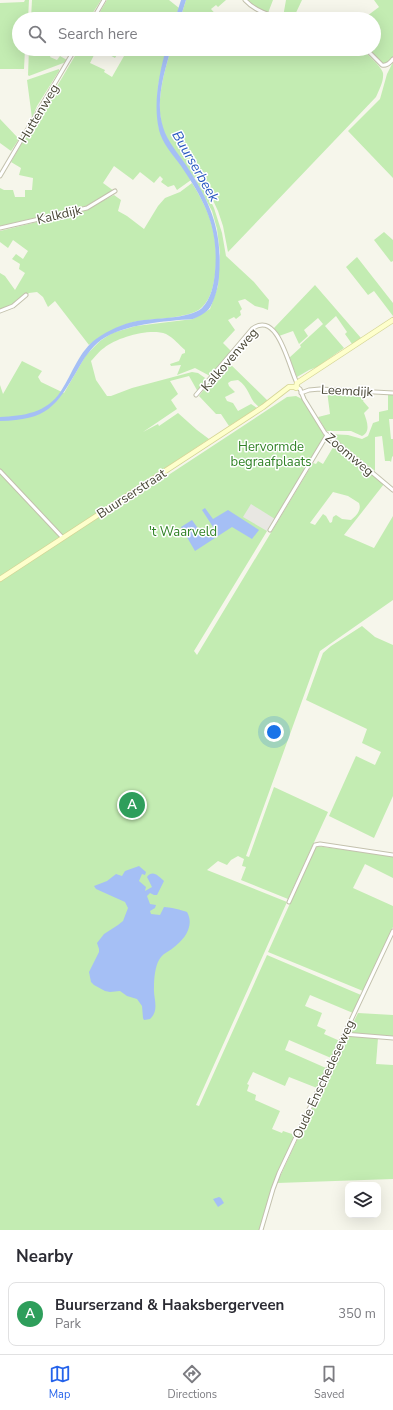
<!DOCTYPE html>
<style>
:root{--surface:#fff;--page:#f7f7f7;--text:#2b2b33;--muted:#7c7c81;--line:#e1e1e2;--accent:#2563eb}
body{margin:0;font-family:"Nunito Sans",sans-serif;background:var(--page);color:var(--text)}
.controls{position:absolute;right:12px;bottom:12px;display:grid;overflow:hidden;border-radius:8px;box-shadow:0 4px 16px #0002}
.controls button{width:36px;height:36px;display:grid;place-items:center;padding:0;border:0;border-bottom:1px solid var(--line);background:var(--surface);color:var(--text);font:20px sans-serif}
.you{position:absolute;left:274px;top:732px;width:14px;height:14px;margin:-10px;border:3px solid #fff;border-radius:50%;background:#1a73e8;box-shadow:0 0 0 6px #1a73e833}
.badge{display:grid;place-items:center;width:26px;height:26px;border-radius:50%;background:var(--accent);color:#fff;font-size:13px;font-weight:700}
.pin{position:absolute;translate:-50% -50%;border:2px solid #fff;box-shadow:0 1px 4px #0006}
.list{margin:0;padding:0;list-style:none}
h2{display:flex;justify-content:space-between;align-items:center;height:52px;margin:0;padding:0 16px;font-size:17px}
h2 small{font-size:13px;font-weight:400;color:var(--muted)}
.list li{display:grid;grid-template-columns:26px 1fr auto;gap:12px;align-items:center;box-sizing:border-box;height:64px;margin:0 8px 8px;padding:0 8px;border:1px solid var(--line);border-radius:8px}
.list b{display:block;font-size:15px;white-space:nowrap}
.list p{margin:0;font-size:13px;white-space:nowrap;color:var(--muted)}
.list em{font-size:13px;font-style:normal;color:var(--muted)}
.icon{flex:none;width:22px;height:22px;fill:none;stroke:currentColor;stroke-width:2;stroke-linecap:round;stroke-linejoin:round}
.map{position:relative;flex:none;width:393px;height:1230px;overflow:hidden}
.search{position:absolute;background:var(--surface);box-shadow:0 4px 16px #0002;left:12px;right:12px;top:12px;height:44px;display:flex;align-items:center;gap:10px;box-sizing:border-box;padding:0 14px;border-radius:22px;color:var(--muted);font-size:15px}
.sheet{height:124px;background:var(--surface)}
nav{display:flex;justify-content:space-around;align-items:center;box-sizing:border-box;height:56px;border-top:1px solid var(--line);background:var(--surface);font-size:11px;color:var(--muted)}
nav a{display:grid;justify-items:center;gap:2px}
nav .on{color:var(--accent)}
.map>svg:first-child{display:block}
.green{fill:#c3ecb2;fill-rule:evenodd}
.parking{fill:#e8e7e2}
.water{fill:#a5bff5}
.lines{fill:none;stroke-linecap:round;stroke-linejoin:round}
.street-casing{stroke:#c3c1ad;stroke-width:5}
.secondary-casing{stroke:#d5d596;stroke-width:6}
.street{stroke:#fff;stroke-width:3}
.secondary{stroke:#feffcc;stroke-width:4.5}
.labels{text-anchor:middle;stroke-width:3;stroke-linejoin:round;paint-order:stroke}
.street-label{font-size:13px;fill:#4b4938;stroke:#fff}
.park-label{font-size:13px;fill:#308226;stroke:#fff}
.water-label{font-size:14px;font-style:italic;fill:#2858c0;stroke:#fff}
</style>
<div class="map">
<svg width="393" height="1230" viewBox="0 0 393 1230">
<rect width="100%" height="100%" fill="#f6f6eb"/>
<path class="green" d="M25,0H29L28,19H19V49H25L24,69H0V3L24,2Z
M32,0H101L89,19H31Z
M107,0H169L179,8L175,19H96Z
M186,0H226L218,7L216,5L211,9L219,18L222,17L224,19H180Z
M247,0H273L268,13L254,6Z
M286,0H302L293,19L283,17Z
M374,0H393V57C390,61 388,64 382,63L369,49H374V19H363L379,7Z
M29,49H54L50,57L57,60L60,56L67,60L66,62L29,76L28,75Z
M79,49H97L90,63L105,70L104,72L112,77L124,56L118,53L115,58L99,49H166L158,86L157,107L159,129L191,180L177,190L174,185L168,187L161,182L163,179L160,176L154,183L140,172L133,180L114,166L103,183L114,191L86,206L0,226V188L4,190H13L15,197H25V190H32L33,178L19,175L21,168L11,162L28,132L43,110Z
M171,49H362C367,54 382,67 383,73C384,81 379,90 376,97L228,252L223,226L218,211L203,179L197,177L194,178C186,166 173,150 166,137C153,110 163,76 171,49Z
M393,62V178L348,131L380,99L387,74Z
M59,69V71L37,106L32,118L27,80Z
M0,119L19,139L11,151L0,143Z
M197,180L202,183L214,208L222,233L226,256L254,282L269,300L268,310L263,308L255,306L245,299L238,301L242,309L240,311L241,315L236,319L234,317L228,320L235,330L223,343L231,351L210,376L195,368L177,375L181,365L171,366L170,364L179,361L182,354L185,353V350C179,345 174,338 166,334C150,328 118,337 104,348C99,351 95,357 91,361L96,380L107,396H111L132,388L192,372L198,373L208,380L198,392L189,376L170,381L178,394L171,400L177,409L143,432L158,424L159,426L178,413L197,430L209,439L102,510L106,516L287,397L296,396L302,399L325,436L194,651L197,655L313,463L316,464L318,461L323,464L335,444L384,484L344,535L374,548L393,516V600L320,651L246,856L249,857L274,787L328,812L288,899L241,880L246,867L242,866L244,859L238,856L231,860L227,865L218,861L207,870L287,902L196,1105L199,1106L267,955L361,995L353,1013L310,995L305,1006L322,1013L317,1026L326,1030L324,1034L340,1041L331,1058L289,1040L285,1050L326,1068L317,1088L289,1077L285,1086L253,1072L247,1084L249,1085L247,1091L256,1095L255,1100L280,1111L272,1129L282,1133L283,1131L295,1135L274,1183L259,1230H0V385L3,394L22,361L42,371L38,377L41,382L64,393L86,355L100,341L112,333L136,326L193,319L210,309L218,286L220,253L217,229L212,211L196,181ZM333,492L348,496L359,503C362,510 356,516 351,520L342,519L336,515L333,517L332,522L330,523L326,516L323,514L315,525L310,523Z
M192,183C209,210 217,232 216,264C215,278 213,299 200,309C189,318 153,319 138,321C122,324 101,335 89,345L55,301L48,307L43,297L37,292L29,293L21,302L0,312V273L5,276L15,290L25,273L19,269L20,264L12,259L16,254L23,259L28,251L13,240L8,248L0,242V231L82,211L114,195L121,200L118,211L127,216L144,229L158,206L165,198L180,192Z
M384,232L393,240V261L391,262L374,240Z
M357,257L393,303V316L374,291L368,295L346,267Z
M315,285L361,338L352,344L345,334L347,332L336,316L325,326L344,348L317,367L309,370L297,377L289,358L301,347L300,345L323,324L318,318L304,330L308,336L299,344L293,331L279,336L274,328Z
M226,360L268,401L259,407C249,400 250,388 238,380L231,381L228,383L229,386L235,392L225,397L227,401L233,403L238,411L251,404L257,408L229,426L221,414H216L199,396Z
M327,391L372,393L370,395L365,396L363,401L369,408L364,413C367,421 371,432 362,436L351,431H326L318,417L330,414Z
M388,394H393V419H389L391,439H393V456L392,457L391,462L390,461H385L382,436L375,437V471L328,434L348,435L362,439L368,436L373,423L379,421V412L388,410Z
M362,626L375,637L393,645V796L374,838L329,816L356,756L375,765L381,752L362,743L367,729L306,700L323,653L331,646Z
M316,846L393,856V878L365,864L353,888L393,906V927L363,991L268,952Z
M358,1013L393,1015V1036L348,1033Z
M348,1035L378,1038L376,1064L393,1065V1179L277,1183L345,1037Z"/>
<path class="parking" d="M251,504L275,519L267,531L243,517Z"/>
<path class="water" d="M181,0H186L180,19H175Z
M166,49H171C164,73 155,102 163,127C167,141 178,153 186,165C210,201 223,231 219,276C219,284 214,304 208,310C204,314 198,317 193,319C165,321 124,324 101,340C91,348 84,358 78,369C56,407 47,420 0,421V417C23,416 47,413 61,391C67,382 71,372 77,362C82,353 88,345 96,339C109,330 122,324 137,321C153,318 190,319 202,308C211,299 214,284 215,272C219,228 205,201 181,166C173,155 162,143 159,130C153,104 159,74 166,49Z
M205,508L213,519L228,510L259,530L252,539L232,527L195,551L181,527L192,520L202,534L212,528L213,527L202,510Z
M139,866L146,872L145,875L142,874L139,881L146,887L145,891L152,887L147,877C153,869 159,877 164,881L157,895H154L150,893L147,896L150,904L156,905L155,908L150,911L151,914L160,915L164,907C169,907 182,910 187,912C195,926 184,940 173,948C168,952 162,954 159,960C155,967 154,979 154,987C153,998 160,1010 150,1019L144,1020L143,1018L142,1006L137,999L127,996L120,991L110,992L105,991L94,985L91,982L89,972L99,952V949L97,943L104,934L118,925L123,921L128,908L125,902L96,889L94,886L107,881L116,874L122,876L125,871Z
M219,1197L221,1198L224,1203L218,1207L213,1199Z"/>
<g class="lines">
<g class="street-casing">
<path id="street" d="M245,0C255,11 269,15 283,19
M93,19L104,0
M366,49L382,65C387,66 390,63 393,59
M0,176L75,49
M0,228L87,208L115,191
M0,311L13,306L26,295
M297,387L300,389L304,399L325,433L393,490
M301,393L309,390L320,389L393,393
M196,395L252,329C278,309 289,368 297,383
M0,471L63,538
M270,530L327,435
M289,902L315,845L320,844L393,855
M344,1034L393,1038
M261,1230L273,1189L279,1173L393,931"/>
</g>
<g class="secondary-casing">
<path id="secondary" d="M296,388L297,383L393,320
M0,579L263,407L289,387H297"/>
</g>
<use href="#street" class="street"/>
<use href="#secondary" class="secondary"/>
</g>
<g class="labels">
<g class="street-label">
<text transform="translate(38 113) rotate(-59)" y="5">Huttenweg</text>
<text transform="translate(59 214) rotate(-13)" y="5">Kalkdijk</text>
<text transform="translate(229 359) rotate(-49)" y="5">Kalkovenweg</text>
<text transform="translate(347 390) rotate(3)" y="5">Leemdijk</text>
<text transform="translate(350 454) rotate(40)" y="5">Zoomweg</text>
<text transform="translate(131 493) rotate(-33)" y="5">Buurserstraat</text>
<text transform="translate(323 1079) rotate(-65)" y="5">Oude Enschedeseweg</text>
</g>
<g class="park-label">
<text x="271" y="451">Hervormde<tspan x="271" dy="15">begraafplaats</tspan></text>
<text x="183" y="536">'t Waarveld</text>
</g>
<g class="water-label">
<text transform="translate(196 166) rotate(60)" y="5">Buurserbeek</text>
</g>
</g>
</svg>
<div class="controls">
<button><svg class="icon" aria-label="layers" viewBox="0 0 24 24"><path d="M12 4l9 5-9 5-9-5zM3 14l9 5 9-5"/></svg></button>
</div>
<div class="you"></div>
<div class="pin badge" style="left:132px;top:805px;background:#2e9e5b">A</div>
<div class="search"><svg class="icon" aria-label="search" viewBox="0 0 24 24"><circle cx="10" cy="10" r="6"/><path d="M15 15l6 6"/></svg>Search here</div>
</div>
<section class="sheet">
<h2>Nearby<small></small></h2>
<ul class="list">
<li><span class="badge" style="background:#2e9e5b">A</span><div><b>Buurserzand &amp; Haaksbergerveen</b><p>Park</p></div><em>350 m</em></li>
</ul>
</section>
<nav>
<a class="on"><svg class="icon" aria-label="map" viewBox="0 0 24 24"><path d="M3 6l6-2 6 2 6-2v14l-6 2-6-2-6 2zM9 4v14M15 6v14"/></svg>Map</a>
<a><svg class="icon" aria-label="directions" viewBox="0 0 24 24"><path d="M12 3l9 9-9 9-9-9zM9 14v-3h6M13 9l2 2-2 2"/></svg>Directions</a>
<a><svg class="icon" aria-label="saved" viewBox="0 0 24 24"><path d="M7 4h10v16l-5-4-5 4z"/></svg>Saved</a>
</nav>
